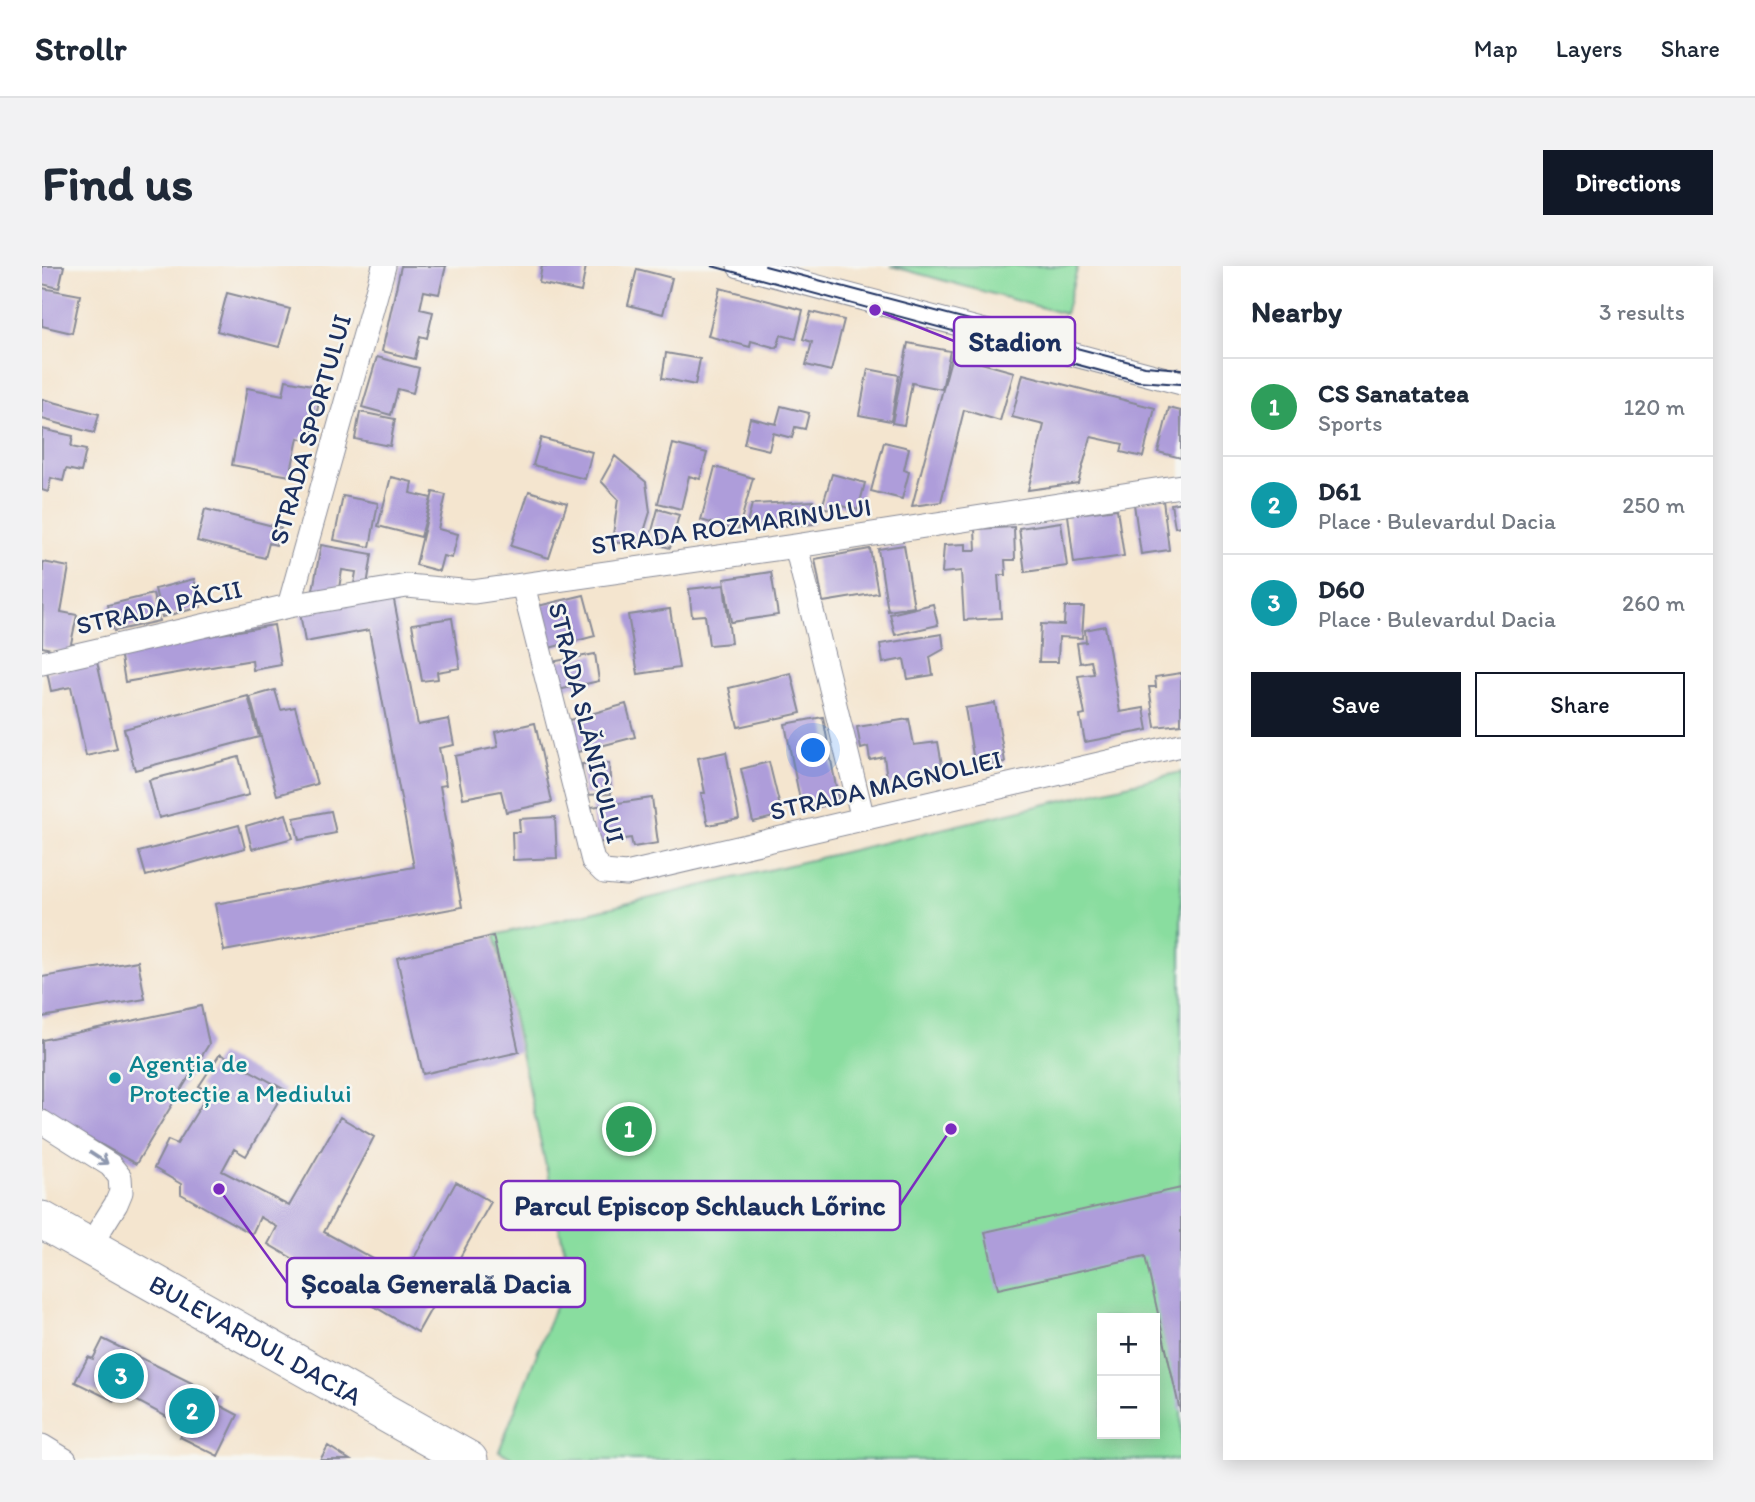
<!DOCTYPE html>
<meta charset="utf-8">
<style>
:root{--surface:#fff;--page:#f2f2f3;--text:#1f2937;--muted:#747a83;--line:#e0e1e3;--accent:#111827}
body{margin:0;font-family:Itim,sans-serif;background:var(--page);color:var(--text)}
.controls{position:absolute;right:21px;bottom:21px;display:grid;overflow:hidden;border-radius:0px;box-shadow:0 4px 18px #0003}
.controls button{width:63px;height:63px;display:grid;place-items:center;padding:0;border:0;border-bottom:2px solid var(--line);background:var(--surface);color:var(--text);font:35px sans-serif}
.you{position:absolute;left:772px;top:485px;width:24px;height:24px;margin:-18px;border:5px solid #fff;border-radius:50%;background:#1a73e8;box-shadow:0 0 0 10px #1a73e833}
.badge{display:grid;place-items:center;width:46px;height:46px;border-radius:50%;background:var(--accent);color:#fff;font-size:23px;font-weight:700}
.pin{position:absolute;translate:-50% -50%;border:4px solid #fff;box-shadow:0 2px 7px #0006}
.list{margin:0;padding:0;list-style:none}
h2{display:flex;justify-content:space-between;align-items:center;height:91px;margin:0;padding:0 28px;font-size:30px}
h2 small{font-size:23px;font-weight:400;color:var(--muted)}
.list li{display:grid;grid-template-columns:46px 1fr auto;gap:21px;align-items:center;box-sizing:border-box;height:98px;padding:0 28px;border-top:2px solid var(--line)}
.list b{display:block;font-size:26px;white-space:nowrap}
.list p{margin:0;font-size:23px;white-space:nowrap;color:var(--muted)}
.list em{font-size:23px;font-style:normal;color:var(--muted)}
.actions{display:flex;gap:14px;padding:21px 28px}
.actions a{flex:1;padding:16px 0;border:2px solid var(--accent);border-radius:0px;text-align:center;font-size:24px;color:var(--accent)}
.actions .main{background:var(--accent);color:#fff}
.map{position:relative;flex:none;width:1139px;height:1194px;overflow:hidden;border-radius:0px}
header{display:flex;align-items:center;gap:42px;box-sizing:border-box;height:98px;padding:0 35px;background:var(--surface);border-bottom:2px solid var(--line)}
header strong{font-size:33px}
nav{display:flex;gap:38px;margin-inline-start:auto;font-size:24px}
.intro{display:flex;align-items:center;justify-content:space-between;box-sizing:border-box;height:168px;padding:0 42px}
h1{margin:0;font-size:49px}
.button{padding:18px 32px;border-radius:0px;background:var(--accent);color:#fff;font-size:24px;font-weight:700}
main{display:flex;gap:42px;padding:0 42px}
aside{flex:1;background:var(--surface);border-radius:0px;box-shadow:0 4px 18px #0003}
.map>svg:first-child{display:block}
.park{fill:#89dd9f;stroke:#52867e;stroke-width:2;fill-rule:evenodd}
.building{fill:#ae9dda}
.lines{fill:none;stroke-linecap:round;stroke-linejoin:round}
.minor-casing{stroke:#888a96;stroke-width:25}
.primary-casing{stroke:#888a96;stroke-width:39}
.minor{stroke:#fff;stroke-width:23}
.primary{stroke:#fff;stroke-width:37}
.tram{stroke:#1b2f5e;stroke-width:2}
.oneway{stroke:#8d97ae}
.culture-dot{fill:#0f9aa8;stroke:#f6f6f2;stroke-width:2.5}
.labels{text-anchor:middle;stroke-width:5;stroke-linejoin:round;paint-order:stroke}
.street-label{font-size:26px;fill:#1b2f5e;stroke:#f6f6f2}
.culture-label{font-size:26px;fill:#0d838f;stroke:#f6f6f2;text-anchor:start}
.leader{fill:none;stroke:#7b2cbf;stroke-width:2.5}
.callout-dot{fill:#7b2cbf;stroke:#f6f6f2;stroke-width:2.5}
.callout{fill:#f6f6f2;stroke:#7b2cbf;stroke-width:2.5}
.callout-label{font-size:28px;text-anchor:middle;font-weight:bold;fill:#1b2f5e}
</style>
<header>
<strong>Strollr</strong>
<nav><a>Map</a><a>Layers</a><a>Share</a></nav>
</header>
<div class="intro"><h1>Find us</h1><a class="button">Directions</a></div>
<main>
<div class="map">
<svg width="1139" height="1194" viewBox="0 0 1139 1194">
<rect width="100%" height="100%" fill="#f6f6f2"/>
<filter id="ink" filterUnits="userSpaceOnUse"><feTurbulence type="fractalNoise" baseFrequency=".0143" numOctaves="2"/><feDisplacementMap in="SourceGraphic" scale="14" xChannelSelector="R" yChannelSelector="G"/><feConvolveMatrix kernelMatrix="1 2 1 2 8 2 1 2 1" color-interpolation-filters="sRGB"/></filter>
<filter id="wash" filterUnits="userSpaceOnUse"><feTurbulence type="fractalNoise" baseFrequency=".00686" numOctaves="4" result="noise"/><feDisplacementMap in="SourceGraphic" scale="28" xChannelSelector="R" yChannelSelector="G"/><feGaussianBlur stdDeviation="1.57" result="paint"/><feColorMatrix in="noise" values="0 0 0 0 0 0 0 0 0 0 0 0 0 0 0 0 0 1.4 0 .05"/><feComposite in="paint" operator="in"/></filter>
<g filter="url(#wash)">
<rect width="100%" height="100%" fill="#f4e5cf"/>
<path class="park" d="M849,0H1036L1023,48Z
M1139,506V1194H474L457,1185L527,1005L453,669ZM1060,1052H1113V1168H1060Z"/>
<g id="blocks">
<path class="building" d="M0,0H22L17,22L0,18Z
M359,0H404L397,28L382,25L378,43L391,46L385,72L378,70L373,93L340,85Z
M500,0H544L539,26L497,17Z
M595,3L630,12L621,48L586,39Z
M0,22L38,29L30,67L0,60Z
M678,22L761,44L754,73L739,69L735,82L709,75L708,81L666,70Z
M185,27L248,43L237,81L175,65Z
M769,46L802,54L789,105L764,99L770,76L761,73Z
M866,77L908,85L900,123L870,117L862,159L850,157Z
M624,87L658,93L653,119L620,112Z
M910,89L972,106L958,155L922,144L899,236L870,240Z
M335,91L377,102L371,127L356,123L349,149L320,141Z
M826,103L857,109L849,155L817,149Z
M981,108L1113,142L1101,191L1079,186L1081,178L1049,171L1036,217L986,224L1002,159L970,151Z
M244,114L280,121L269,175L256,172L248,210L190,199L205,122L241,129Z
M0,133L57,148L52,167L0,153Z
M739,140L767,147L763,163L753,161L750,172L731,167L727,184L702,178L708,152L734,158Z
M1127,142L1139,145V192L1116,186Z
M318,146L353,153L348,180L313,173Z
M0,163L31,170L29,181L44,184L39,206L24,203L21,215L9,212L6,226L0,224Z
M499,172L550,186L543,213L491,199Z
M842,176L867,182L862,204L867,206L860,233L829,225Z
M631,178L665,187L658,213L647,210L639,243L616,237Z
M573,190L604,216L608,246L598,279L570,276L576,233L559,215Z
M673,201L711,212L696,265L659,254Z
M790,208L823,217L816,244L793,238L791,244L780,241Z
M349,211L370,216L368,227L389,232L379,271L336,260Z
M487,225L525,237L507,292L469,280Z
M391,226L404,229L396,263L416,268L410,292L401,290L397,305L374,299Z
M301,230L336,237L328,281L292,274Z
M1121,234L1127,284L1099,288L1092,238Z
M771,235L772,258L704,262L710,238Z
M1139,236V260L1133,261L1129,238Z
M163,243L239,262L234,279L227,277L223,292L155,275Z
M616,243L637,249L628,282L607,276Z
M1075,243L1082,290L1032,297L1026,249Z
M1019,256L1025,300L983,306L977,262Z
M972,261L973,294H963L964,309H956L959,352L922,354L919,305L900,307L902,279L924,278V284H934L933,263Z
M279,279L330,288L324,326L311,324L314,306L300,304L296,328L271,324Z
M862,279L872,341L846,345L836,283Z
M828,283L836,327L781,336L773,293Z
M1,296L27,301L19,346L35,349L27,387L0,381Z
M729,306L736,349L689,356L682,313Z
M152,313L159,341L120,351L113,323Z
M682,319L689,377L667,379L663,349L650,350L647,323Z
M111,328L117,355L72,365L66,339Z
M351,329L376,459L407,453L412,479L397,482L404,519L398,520L420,641L182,685L173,638L372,601L327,364L263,376L258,347Z
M542,329L553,370L507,382L496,340Z
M891,338L896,359L853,369L848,348Z
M1023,341H1042L1040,372L1017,371L1016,396H997L999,358L1022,359Z
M628,343L637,402L596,408L586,349Z
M410,352L418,402L395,406L396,413L380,415L370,358Z
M232,359L239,399L211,404L210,394L83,416L78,385Z
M1063,360L1078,446L1102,442L1106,464L1043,476L1038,450L1043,449L1036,410L1052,408L1049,395L1038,397L1035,377L1044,376L1043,364Z
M900,368L902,383L888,391L891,409L866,413L862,393L841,397L838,378Z
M553,388L557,415L516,424L509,396Z
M55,395L75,483L44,490L29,421L9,425L5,406Z
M749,407L759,447L696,461L687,422Z
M1139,407V458L1113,461L1107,421H1114L1113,411Z
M233,424L239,444L253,441L275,518L235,529L208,431Z
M206,430L217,471L93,504L82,463Z
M953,437L963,496L933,501L923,442Z
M584,438L593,471L532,487L524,455Z
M781,451L797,537L760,544L743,458Z
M867,453L872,479L896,476L902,510L846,519L842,491L828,494L826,481L819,483L815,461Z
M493,457L510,536L464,546L459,525L421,532L413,490L456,481L453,466Z
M684,486L697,553L666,559L659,527H663L656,492Z
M197,491L207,529L117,552L107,514Z
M727,496L740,549L711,556L699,503Z
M567,497L569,528L541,529L540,498Z
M610,532L616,577L591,581L589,572L554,577L549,541Z
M289,545L294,567L257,574L252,552Z
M244,548L251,572L210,583L204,560Z
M513,551L515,592L471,594L470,566H478L477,553Z
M197,559L203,582L104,610L97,586Z
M451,670L477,786L381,808L355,692Z
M96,695L103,733L0,751V711Z
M159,740L167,778L94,898L0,846V774Z
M178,788L243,824L204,890L192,883L180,905L247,940L298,851L332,871L282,966L362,1010L414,916L449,936L376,1066L226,978L235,961L218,951L210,968L139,928V918L112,902L126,874L135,878L166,828L157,820Z
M1139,922V1145H1138L1103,990L956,1023L943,966Z
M61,1073L178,1131L175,1138L196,1149L176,1190L138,1171L147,1153L138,1148L134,1156L77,1125L72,1135L33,1116L46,1091L51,1093Z
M286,1180L308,1194H278Z"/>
</g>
</g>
<g filter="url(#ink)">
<use href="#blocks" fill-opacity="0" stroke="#888a96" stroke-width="2"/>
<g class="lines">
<g class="minor-casing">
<path id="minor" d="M697,0L1139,117
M754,280L821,553
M481,319L551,595L562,606L584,608L1139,479
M247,340L342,0
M0,397L247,340L365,320L431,326L754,280L1139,220
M0,856L68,899L78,911L79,926L74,938L47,981
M0,1180L23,1194"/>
</g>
<g class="primary-casing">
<g id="primary">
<path id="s1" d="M0,954L427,1194"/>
</g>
</g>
<use href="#minor" class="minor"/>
<use href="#primary" class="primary"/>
<path class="tram" d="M670,0L1096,115L1139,118
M723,0L1103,100L1139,103"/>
</g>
<defs><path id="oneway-shaft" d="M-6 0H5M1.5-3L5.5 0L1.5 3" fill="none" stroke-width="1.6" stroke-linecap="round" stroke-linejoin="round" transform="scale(1.75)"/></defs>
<use class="oneway" href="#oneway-shaft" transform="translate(57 892) rotate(33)"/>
</g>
<circle class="culture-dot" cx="73" cy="812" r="7"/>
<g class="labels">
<g class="street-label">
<text transform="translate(268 163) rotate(-74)" y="9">STRADA SPORTULUI</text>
<text transform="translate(689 260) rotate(-8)" y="9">STRADA ROZMARINULUI</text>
<text transform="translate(117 341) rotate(-13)" y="9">STRADA PĂCII</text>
<text transform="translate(545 457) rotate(76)" y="9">STRADA SLĂNICULUI</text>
<text transform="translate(844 519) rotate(-13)" y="9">STRADA MAGNOLIEI</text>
<text dy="9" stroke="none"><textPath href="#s1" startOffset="245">BULEVARDUL DACIA</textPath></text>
</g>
<g class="culture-label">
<text x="87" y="806">Agenția de<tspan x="87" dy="30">Protecție a Mediului</tspan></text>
</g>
</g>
<path class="leader" d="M833 44L912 75M909 863L858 939M177 923L245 1017"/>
<g class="callout-dot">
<circle cx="833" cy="44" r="7"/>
<circle cx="909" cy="863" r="7"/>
<circle cx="177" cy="923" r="7"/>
</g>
<g class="callout">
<rect x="912" y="51" width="121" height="49" rx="7"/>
<rect x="459" y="915" width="399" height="49" rx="7"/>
<rect x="245" y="992" width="298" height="49" rx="7"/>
</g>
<g class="callout-label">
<text x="973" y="85">Stadion</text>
<text x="658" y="949">Parcul Episcop Schlauch Lőrinc</text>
<text x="394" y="1027">Școala Generală Dacia</text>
</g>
</svg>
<div class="controls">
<button>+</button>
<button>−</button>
</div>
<div class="you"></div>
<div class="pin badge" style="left:587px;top:863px;background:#2e9e5b">1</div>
<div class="pin badge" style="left:150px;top:1145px;background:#0f9aa8">2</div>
<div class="pin badge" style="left:79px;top:1110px;background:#0f9aa8">3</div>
</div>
<aside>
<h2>Nearby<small>3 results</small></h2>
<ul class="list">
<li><span class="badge" style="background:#2e9e5b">1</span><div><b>CS Sanatatea</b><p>Sports</p></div><em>120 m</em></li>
<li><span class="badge" style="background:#0f9aa8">2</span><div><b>D61</b><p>Place · Bulevardul Dacia</p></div><em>250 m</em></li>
<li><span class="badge" style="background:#0f9aa8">3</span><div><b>D60</b><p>Place · Bulevardul Dacia</p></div><em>260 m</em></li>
</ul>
<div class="actions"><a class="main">Save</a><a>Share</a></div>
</aside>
</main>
